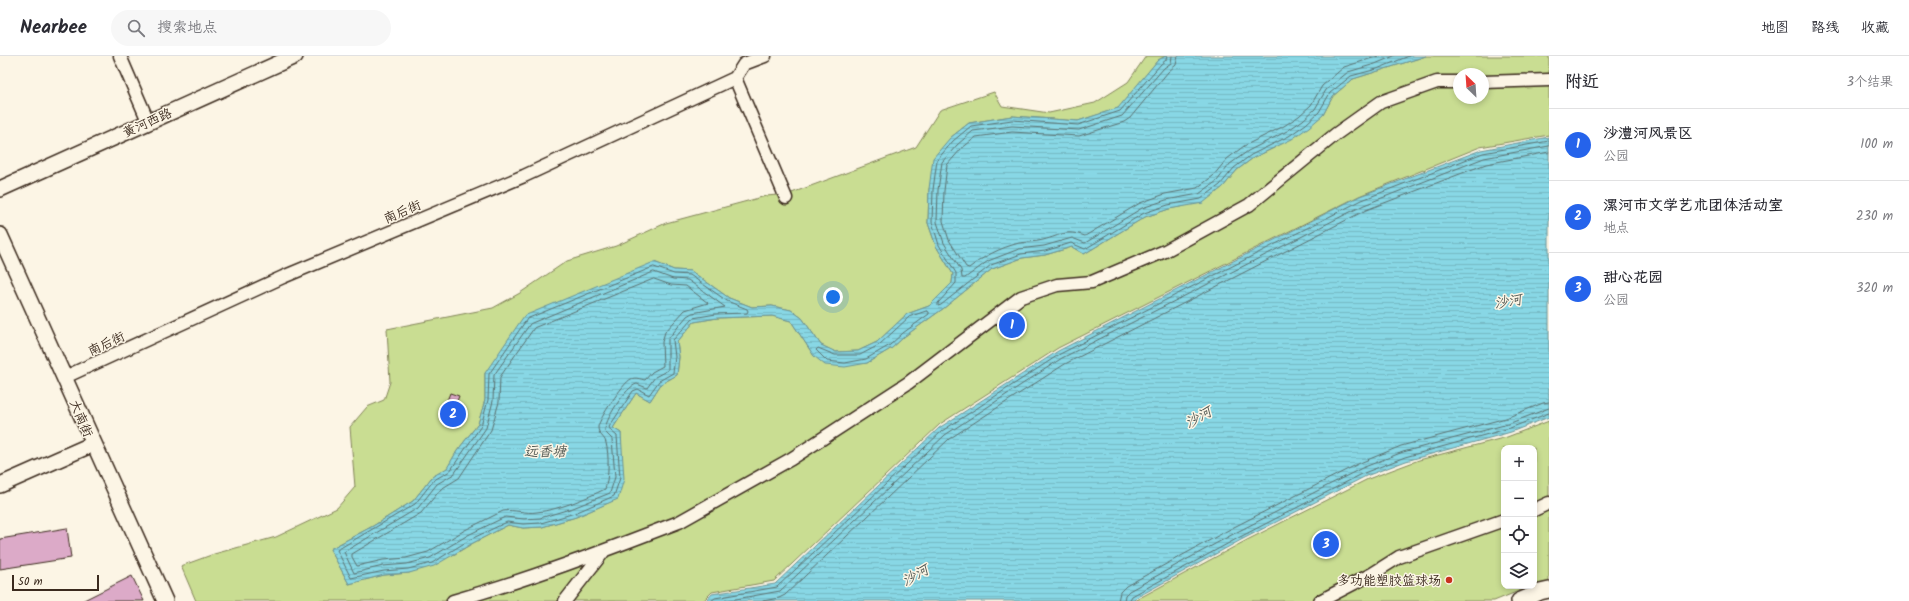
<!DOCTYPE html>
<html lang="zh">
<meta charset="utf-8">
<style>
:root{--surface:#fff;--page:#f7f7f7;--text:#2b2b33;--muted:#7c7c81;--line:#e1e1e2;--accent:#2563eb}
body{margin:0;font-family:Kalam,"LXGW WenKai TC",sans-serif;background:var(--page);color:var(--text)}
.controls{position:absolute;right:12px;bottom:12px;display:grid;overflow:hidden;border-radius:8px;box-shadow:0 2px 6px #0003}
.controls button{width:36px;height:36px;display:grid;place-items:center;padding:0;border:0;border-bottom:1px solid var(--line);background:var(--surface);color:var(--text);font:20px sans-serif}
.compass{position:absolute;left:1453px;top:12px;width:36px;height:36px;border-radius:50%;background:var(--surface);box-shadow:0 2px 6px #0003;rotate:335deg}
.scale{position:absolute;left:12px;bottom:10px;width:87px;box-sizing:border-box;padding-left:4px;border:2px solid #3b2a1e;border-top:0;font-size:11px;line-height:14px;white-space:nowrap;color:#3b2a1e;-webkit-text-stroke:3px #fcf5e5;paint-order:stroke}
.you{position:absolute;left:833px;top:241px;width:14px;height:14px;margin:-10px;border:3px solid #fff;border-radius:50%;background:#1a73e8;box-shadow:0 0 0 6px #1a73e833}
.badge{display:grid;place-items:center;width:26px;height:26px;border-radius:50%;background:var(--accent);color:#fff;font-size:13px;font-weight:700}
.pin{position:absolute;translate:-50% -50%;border:2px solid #fff;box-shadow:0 1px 4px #0006}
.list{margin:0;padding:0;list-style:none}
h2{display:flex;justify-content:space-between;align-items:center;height:52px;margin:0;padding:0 16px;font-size:17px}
h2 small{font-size:13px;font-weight:400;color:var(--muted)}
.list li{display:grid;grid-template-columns:26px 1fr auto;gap:12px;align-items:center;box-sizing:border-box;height:72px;padding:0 16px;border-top:1px solid var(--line)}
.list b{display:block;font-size:15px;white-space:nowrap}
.list p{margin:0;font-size:13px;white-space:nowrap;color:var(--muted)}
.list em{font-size:13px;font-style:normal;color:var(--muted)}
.icon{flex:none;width:22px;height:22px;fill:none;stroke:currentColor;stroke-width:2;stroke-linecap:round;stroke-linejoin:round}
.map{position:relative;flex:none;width:1549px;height:545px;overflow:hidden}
header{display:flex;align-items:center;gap:24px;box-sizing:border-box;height:56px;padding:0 20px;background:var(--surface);border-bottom:1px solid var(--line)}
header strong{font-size:19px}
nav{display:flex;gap:22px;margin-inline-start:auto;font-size:14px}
.search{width:280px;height:36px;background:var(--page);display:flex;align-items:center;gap:10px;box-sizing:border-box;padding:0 14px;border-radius:22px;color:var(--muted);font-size:15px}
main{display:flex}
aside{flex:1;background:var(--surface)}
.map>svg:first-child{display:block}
.green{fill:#c9dd92;stroke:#828458;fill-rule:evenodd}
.water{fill:url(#water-rules);stroke:#699295}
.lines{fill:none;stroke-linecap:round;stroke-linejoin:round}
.shore{stroke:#5a6f6e;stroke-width:1}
.building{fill:#dcaac8;stroke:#3b2a1e}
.minor-casing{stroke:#3b2a1e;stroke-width:15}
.tertiary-casing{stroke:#3b2a1e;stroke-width:18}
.minor{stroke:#fcf5e5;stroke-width:12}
.tertiary{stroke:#fcf5e5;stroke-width:15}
.poi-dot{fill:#c8321e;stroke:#fcf5e5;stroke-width:1.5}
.labels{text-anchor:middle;stroke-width:3;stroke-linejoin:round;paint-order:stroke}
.street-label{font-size:13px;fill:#3b2a1e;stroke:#fcf5e5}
.poi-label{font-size:13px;fill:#3b2a1e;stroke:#fcf5e5;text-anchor:end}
.water-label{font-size:14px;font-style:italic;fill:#4e5550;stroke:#fcf5e5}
</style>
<header>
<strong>Nearbee</strong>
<div class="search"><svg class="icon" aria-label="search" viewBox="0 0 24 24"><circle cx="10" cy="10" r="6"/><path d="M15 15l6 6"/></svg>搜索地点</div>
<nav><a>地图</a><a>路线</a><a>收藏</a></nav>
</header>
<main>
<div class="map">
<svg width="1549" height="545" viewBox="0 0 1549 545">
<defs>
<pattern id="water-rules" width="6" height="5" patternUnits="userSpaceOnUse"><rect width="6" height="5" fill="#88d7e5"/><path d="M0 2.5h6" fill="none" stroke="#76b9c4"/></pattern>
</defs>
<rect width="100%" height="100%" fill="#fcf5e5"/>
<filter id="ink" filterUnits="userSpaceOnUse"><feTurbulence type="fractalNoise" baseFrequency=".025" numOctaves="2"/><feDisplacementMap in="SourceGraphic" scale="8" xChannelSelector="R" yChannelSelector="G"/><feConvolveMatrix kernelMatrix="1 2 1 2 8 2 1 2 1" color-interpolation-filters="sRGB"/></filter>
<g filter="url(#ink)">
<path class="green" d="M1146,0H1166L1158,4L1119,52L1078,65L1012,60L969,67L950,82L929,133L928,167L936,190L953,218L952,227L929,250L907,258L877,286L858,295L835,296L821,289L802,262L791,254L772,250L752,251L729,242L691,215L674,214L654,206L485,317V344L478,368L457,395L447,413L432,421L413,445L373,470L330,493L349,528L384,519L409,517L455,498L473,487L508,469L523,472L542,471L576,461L617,443L621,377L613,372L636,337L650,345L661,328L677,319L679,301L677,286L694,266L717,262L772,260L791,265L814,300L867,307L892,292L905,280L944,252L992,213L1022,202L1045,199L1072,191L1084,198L1145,161L1169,153L1203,146L1223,131L1237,114L1253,102L1274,92L1323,59L1333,40L1353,23L1426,0H1549V79L1480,91L1359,140L1058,292L940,368L774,525L712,536L703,545H196L181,510L214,498L276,481L337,452L355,431L350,371L367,351L384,344L390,326L387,273L493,252L520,237L567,205L616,190L666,167L766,140L789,138L916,91L940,54L994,36L1002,50L1049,57L1095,47L1128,26ZM1459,18H1483V42H1459Z
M1549,365V526L1534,529V392H1504V530H1531L1494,545H1134L1247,484L1368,423L1419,404L1507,381Z"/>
<path class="water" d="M1166,0H1426L1353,23L1333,40L1323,59L1309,71L1292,83L1253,102L1237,114L1223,131L1203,147L1169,153L1145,161L1084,198L1072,191L1045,199L1022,202L992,213L944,252L905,280L892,292L867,307L845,311L825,309L814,300L791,265L772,260L717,262L694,266L677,286L679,301L677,319L661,328L650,345L636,337L613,372L621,377L624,423L618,443L576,461L542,471L523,472L508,469L473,487L434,510L409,517L384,519L349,528L330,493L373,470L413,445L432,421L447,412L457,395L478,368L485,344V317L524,260L654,206L674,214L691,215L729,242L752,251L772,250L791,254L802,262L821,289L836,296L858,295L877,286L907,258L929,250L952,227L953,218L936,190L928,167L929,133L933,102L950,82L969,67L1012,60L1078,65L1118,52L1158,4Z
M1549,81V361L1511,376L1406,405L1366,420L1241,484L1130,545H706L712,538L775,528L939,372L1058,295L1360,140L1481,94Z"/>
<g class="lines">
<path class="shore" d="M1167,0L1166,4L1161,8L1120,55L1078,69L1012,64L971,70L953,85L937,104L933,134L932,166L939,189L956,217V227L938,247V250L941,249L991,209L1021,198L1045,195L1071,187L1085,193L1144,157L1168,149L1201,143L1220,129L1234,112L1251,99L1289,80L1306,68L1319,56L1330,37L1351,20L1377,13L1409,0
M1172,0L1171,7L1164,12L1122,60L1079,74L1012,70L973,75L957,89L942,106L938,134L937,166L944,187L961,214L962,222H965L988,205L1019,193L1044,190L1072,182L1085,187L1142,152L1166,144L1199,138L1217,125L1230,108L1248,95L1287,75L1303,64L1315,53L1326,34L1348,16L1375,8L1394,0
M1178,0L1176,9L1168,16L1130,62L1124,66L1079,80L1012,76L976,81L961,93L947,109L944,135L943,165L949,184L966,211L969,212C984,200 1000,192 1019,187C1027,186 1035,186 1043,184C1063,179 1064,173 1085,180L1140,147L1165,138L1197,132L1213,120L1227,103L1244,90L1284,70L1299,60L1311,49L1322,30L1344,11L1379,0
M654,211L674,218L690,219L727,245L747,253L748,255L747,257L716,258L693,262L673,284L675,301L673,317L659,325L649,339L638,333L633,335L609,371L611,375L617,380L620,422L614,440L575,457L541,467L523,468L507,466L471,483L432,507L408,513L384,515L351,522L337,494L415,448L434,424L450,415L481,370L488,344L489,318L527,263Z
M654,216L673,223L688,224L725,251L692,257L687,260L668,283V314L655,321L647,332L637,328C627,329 603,366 605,376L612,383L615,421L610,437L573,452L540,462L524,463L505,461L468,479L430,502L407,508L383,510L354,517L344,496L418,452L437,428L454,418L486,372L493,345L494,319L530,268Z
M654,223L671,229L686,230L708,247L685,254L665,276L662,286L663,310L652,316L645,324C640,323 636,321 631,323C623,327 599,363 598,371C598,379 605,381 606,387C609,398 609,422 605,433C587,442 558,454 537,456C526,458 514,453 503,455L465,474L428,496L406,502L383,504L357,510L352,501V498L421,457L441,433L459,422L491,374L499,346L500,321L534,272Z
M927,255L929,256V258L903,277L890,289L866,303L845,307L827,305L816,294L818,292L835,299H860L879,289L909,261Z
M711,545L715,542L777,531L942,375L1060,298L1362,144L1483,97L1549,85
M725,545L780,535L945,379L1062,302L1364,149L1484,102L1549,90
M763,545L779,542L785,539L949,383L1065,308L1366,154L1486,108L1549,96
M1118,545L1120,536L1126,530L1234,471L1360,407L1401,390L1506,362L1543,347L1549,346
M1124,545L1125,539L1129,535L1237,476L1362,412L1403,396L1508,368L1549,352
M1129,545L1132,540L1240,481L1364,417L1405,401L1510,372L1549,357"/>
</g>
<path class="building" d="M450,337L459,340L454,353L465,357L462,367L441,360Z
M67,472L71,502L0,513V483Z
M132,520L144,545H82Z"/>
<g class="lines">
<g class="minor-casing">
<path id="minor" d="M120,0L148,65
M744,8L765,0
M735,22L786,142
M1483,26L1549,24
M65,321L283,221L524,120L735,22L744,8
M1534,454L1549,447
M453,545C530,523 604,495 679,466L791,403L908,327L1021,241L1057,229L1092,226L1165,195L1249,149L1336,78L1381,46L1437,26H1459
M565,545L604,495
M1320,545L1372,518L1399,501L1504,464"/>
</g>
<g class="tertiary-casing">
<path id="tertiary" d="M0,133L295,0
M0,179L165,545
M0,429L93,388
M1519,545L1540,536L1549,534"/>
</g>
<use href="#minor" class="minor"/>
<use href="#tertiary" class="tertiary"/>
</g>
</g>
<circle class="poi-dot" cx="1449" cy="524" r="4"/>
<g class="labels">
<g class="street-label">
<text transform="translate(147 66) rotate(-24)" y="5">黄河西路</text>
<text transform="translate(402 155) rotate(-23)" y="5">南后街</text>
<text transform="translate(106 287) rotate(-25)" y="5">南后街</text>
<text transform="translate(82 362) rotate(67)" y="5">大南街</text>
</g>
<g class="poi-label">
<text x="1441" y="529">多功能塑胶篮球场</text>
</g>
<g class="water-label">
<text transform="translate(1508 245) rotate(-10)" y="5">沙河</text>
<text transform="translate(1198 361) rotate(-29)" y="5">沙河</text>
<text x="545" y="400">远香塘</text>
<text transform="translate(915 519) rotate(-29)" y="5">沙河</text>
</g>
</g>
</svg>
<div class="controls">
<button>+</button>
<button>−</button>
<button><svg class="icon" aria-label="locate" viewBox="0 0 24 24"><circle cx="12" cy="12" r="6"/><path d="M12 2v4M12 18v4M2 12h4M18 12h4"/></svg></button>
<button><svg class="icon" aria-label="layers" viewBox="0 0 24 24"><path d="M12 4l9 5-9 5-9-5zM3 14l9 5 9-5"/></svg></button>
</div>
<svg class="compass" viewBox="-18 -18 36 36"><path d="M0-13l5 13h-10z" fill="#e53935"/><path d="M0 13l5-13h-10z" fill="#7c7c81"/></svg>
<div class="scale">50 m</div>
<div class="you"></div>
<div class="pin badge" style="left:1012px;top:269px">1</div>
<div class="pin badge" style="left:453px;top:358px">2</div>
<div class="pin badge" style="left:1326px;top:488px">3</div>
</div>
<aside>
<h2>附近<small>3个结果</small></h2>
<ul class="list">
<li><span class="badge">1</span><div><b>沙澧河风景区</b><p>公园</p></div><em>100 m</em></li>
<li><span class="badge">2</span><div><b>漯河市文学艺术团体活动室</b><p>地点</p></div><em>230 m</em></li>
<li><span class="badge">3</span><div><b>甜心花园</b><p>公园</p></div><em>320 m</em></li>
</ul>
</aside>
</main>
